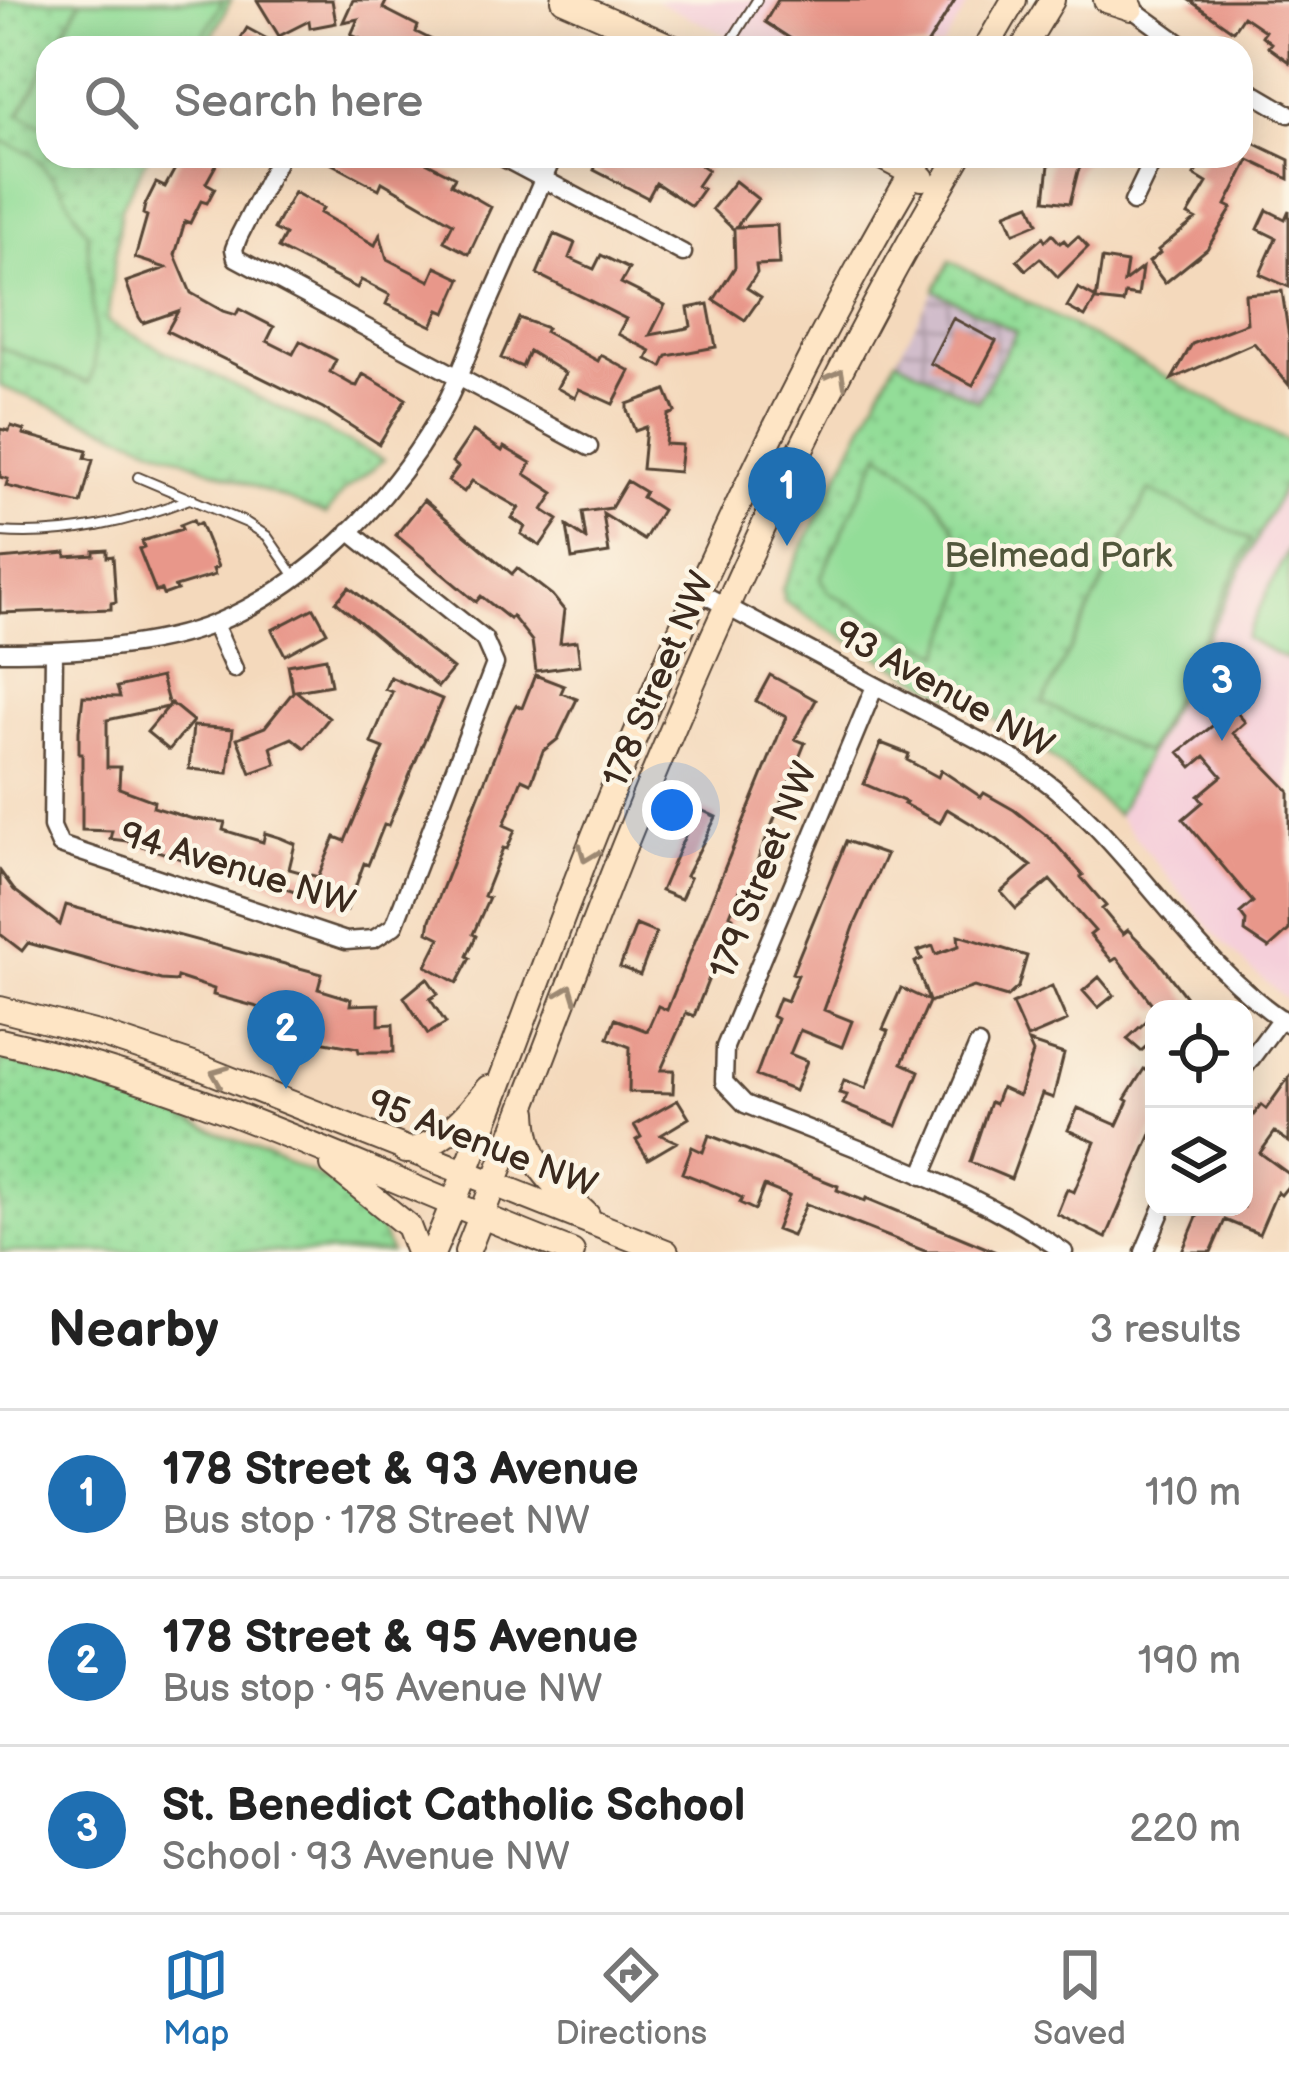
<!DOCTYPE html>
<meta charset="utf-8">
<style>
:root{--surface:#fff;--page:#f2f2f2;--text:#222;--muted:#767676;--line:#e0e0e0;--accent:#1f6fb2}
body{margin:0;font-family:"Balsamiq Sans",sans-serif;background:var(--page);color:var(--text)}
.controls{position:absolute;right:36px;bottom:36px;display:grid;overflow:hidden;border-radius:24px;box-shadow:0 6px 30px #0003}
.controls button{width:108px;height:108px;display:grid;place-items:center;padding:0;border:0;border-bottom:3px solid var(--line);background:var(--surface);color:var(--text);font:60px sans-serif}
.you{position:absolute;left:672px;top:810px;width:42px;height:42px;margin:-30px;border:9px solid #fff;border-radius:50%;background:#1a73e8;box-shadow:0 0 0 18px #1a73e833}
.badge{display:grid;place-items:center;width:78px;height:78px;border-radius:50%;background:var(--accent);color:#fff;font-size:39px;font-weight:700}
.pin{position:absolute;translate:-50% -99px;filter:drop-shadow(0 3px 6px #0008)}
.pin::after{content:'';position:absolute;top:63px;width:42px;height:36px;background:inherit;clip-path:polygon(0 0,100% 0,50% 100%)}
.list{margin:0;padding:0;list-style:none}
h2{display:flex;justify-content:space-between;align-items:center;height:156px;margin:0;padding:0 48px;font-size:51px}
h2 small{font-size:39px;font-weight:400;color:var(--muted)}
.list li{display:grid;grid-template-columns:78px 1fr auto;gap:36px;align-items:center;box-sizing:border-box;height:168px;padding:0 48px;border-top:3px solid var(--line)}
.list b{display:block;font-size:45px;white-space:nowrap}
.list p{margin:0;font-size:39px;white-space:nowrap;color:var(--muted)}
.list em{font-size:39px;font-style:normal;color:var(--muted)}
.icon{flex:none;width:66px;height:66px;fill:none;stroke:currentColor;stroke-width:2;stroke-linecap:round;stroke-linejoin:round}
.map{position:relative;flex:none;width:1289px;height:1252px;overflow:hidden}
.search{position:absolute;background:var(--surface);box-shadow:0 6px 30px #0003;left:36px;right:36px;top:36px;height:132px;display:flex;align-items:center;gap:30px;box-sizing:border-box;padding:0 42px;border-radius:36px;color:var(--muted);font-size:45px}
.sheet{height:660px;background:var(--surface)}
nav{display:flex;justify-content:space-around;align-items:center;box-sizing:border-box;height:168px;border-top:3px solid var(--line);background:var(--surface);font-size:33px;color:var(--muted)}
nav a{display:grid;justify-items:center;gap:6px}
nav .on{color:var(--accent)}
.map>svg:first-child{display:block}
.built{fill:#f5cfda}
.industrial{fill:url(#industrial-grid)}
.grass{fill:url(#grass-dots);stroke:#67845b;stroke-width:3}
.pitch{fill:#93dd98;stroke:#67845b;stroke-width:3}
.building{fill:#e8978a}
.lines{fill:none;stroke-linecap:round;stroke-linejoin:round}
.lane-casing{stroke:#574436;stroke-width:12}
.street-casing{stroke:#574436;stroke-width:21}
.secondary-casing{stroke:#574436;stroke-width:28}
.lane{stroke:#fff;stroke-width:8}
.street{stroke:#fff;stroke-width:16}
.secondary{stroke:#fee5c5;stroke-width:24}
.oneway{stroke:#9c8872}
.labels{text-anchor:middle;stroke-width:9;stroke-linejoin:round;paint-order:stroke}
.park-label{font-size:36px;fill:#51573c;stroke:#fcf5e5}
.street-label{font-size:36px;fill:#3b2a1e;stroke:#fcf5e5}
</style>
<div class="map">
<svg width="1289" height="1252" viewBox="0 0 1289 1252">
<defs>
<pattern id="industrial-grid" width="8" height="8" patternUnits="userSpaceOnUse" patternTransform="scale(3)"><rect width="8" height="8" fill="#d1bdcb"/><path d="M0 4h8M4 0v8" fill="none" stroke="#ab9aa4"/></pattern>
<pattern id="grass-dots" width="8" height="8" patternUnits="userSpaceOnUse" patternTransform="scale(3)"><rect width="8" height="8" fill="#93dd98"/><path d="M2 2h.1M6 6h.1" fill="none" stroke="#80be83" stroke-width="1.8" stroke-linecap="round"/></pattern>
</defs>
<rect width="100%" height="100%" fill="#fcf5e5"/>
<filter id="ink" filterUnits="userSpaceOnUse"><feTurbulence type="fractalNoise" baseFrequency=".00833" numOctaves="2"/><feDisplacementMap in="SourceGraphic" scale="24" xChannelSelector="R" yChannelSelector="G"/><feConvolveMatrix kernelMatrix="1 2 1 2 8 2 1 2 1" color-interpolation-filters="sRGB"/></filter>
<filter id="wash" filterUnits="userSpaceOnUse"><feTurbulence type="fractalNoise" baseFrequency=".004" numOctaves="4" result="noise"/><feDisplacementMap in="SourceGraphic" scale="48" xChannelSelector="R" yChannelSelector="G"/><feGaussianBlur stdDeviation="2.7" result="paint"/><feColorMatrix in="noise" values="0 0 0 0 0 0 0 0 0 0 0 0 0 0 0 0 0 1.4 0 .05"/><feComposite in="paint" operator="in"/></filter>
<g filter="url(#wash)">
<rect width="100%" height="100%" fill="#f4d9bc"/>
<path class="built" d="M654,0H971L942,48H752Z
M1289,476V1001L1248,967L1208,926L1117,815Z"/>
<path class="industrial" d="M934,290L1016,332L978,402L896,359Z"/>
<path class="grass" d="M0,0H231L206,48H48V156H148L121,208L107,322L384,460L343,492L326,515L0,386Z
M950,261L1289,442V476L1117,815L1029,738L826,628L784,601L782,589L896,359L978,402L1016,332L934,290Z
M0,1058L133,1096L312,1173L348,1193L377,1220L390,1252H0Z"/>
<path class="pitch" d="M81,0H223L197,48H55Z
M48,62V129L20,114Z
M0,140L32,154L62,189L87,233L95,338L94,369L89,383L0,347Z
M880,453C921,478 972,528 965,581C961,607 950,630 941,654L828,592L821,577Z
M1149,490L1251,540L1146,753L1043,703Z
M1289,548V660L1245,638Z"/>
<g id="blocks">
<path class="building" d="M257,0H332L336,23L310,28L309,21L279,36Z
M353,0H387L383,8L418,26L416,32L448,48H381L351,35L358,19L343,22Z
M778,0H955L925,48H805L765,22Z
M1189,0H1289V62L1268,47L1271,43L1262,36L1265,31L1243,16L1233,31Z
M247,28L284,48H235Z
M1241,137L1289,160V179L1249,160L1226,205L1232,208L1207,249L1165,283L1149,262L1160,253L1158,250L1196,219L1188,215L1207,183L1194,175L1206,156H1242Z
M182,156H221L206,183L215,188L207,203L201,201L190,223L185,221L175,255L191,293L223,311L236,315L239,309L274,327L267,341L293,354L300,341L336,360L330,372L353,385L357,386L363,374L406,399L379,444L323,408L167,331L178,311L143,323L139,317L126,282L166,268L135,258L147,216L143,214L145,205L156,183L165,187Z
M317,156H414L455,177L451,184L491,207L469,254L444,241L453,223L382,182L379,189Z
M600,156H665L679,163L687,156L708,170L697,186L703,189L691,206L656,183L648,198L594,170Z
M1050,156H1087L1078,171L1070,203L1045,200Z
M735,181L758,199L736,227L777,225L779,264L756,265L757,273L747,288L761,297L745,320L714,300L735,267L734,230L712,209Z
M294,192L323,208L320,213L375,245L380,234L387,259L430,281L436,267L461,279L446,313L439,310L432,326L386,304L390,295L361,280L357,288L278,248L285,235L274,229Z
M1030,204L1038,223L1014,233L1006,213Z
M1267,210L1285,219L1289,210V287L1260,274L1276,238L1258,229Z
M554,234L575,243L569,258L594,269L601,255L629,269L621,283L665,305L650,335L688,328L691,326L688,308L708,304L716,347L667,356L662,367L647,359L651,351L618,334L626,319L537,274Z
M1052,234L1060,243L1064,240L1068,245L1078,236L1088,247L1058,277L1040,258L1026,270L1017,260L1043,237L1045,241Z
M1102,259L1127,263L1124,282L1142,268L1138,296L1125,294L1123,303L1096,300Z
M1078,288L1096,298L1085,317L1067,307Z
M1282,291L1289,338V385L1254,343L1172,379L1192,344L1247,323L1245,294Z
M519,318L547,328L545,332L598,361L601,355L630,371L613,404L579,389L575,398L557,388L565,373L529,351L522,367L501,358Z
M953,318L996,341L973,385L930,363Z
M666,390L675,412L668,415L665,444L682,445L679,472L642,469L646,427L635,431L627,410V404Z
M11,426L24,430L23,434L87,451L85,458L93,460L81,504L6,486L8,479L0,477V429L9,431Z
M473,431L502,451L504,447L531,463L525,474L554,493L543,510L558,520L540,546L521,534L525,527L512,518L519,508L472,481L464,492L448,481L458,467L452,462Z
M627,481L645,492L642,497L662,510L644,540L603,514L609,553L572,559L567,526L586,539L582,512L611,508Z
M424,500L512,574L517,568L552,595L564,610L560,643L577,641L580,665L536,671L532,641L512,616L510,619L481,596L476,602L396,535Z
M193,520L195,525L200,523L218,567L213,569L215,575L175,587L177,590L163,595L161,590L156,592L139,549L144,547L142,541L182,529L180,525Z
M107,550V557L113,556L116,602L111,603V609L0,613V559L66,553V557L94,555V551Z
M349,587L453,669L438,687L336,602Z
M314,608L327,632L285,655L272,630Z
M326,658L331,685L296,691L329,718L305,748L292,738L271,747L276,764L251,773L237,738L265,727L293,692L288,665Z
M535,675L564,686L561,693L577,699L558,739L543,751L531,783L522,779L504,825L515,830L507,849L503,848L484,896L489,898L473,934L476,936L467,956L470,958L457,983L426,966L440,938L428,932L430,920L510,716L516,705L522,708Z
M770,675L816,700L795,739L805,743L745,891L740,890L730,915L733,917L694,1016L686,1013L661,1070H674L673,1093L629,1092L630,1047L608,1038L615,1019L647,1031L658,1006L667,1010L786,717L756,701Z
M161,677L169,706L171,703L193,721L169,750L147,732L168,707L107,720V767H120L119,788L154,801L153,807L193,819L225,822L223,830L263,842L265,833L281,838L295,844L289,869L318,877L335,837L345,841L384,748L371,743L392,692L385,689L390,677L442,699L388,826L384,825L368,865L364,863L347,910L213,864L200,865L127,841L110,839L112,831L82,830V754H79V731L83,696L120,697L117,687Z
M1234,709L1245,722L1233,733L1289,791V930L1269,948L1245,932L1246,921L1240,913L1253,902L1183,819L1203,802L1198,796L1222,776L1205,756L1192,767L1179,752Z
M193,726L233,729L228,773L189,769Z
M881,743L909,754L907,760L938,777L941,770L981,797L984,793L1014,810L1051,839L1083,875L1081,877L1106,906L1102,909L1123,934L1128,930L1155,957L1195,1009H1156L1117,958L1112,961L1090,935L1095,931L1050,880L1016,909L1001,892L1031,866L998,840L947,809L940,823L904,804L906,802L864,784Z
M697,808L716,817L686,876L690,878L681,899L661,891Z
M846,841L886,855L855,924L824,1010L852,1021L842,1047L800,1030L790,1054L807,1061L795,1091L756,1076L777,1019L772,1016L779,998L787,1001L798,975L792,973Z
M0,871L14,890L60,925L66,905L322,974L318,989L351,999L350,1005L379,1004V1025L393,1024L394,1052H359L358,1048L309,1039L313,1022L213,995L214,989L177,977L176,981L161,980L28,943L22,951L0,934Z
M636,925L656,933L640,975L620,967Z
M958,935L1027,956L1018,987L1007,997L974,987L929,1002L902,1063L919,1071L897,1126L843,1104L847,1095L839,1093L844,1080L866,1088L888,1031L883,1029L901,988L929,1001L915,962L922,959L918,951L933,946L936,954L959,946Z
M1099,977L1114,995L1098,1008L1083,991Z
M427,978L438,994L430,999L446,1023L428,1034L404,997Z
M1052,986L1067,1021L1027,1038L1012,1004Z
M1154,1014V1040L1141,1051L1127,1039Z
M1028,1042L1064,1054L1053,1098L1042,1094L1011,1179L970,1162L990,1102L995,1104L1001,1088L1019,1096L1033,1053Z
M1144,1069L1154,1075V1127L1106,1238L1057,1214L1067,1189L1074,1192L1095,1142L1068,1130L1078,1108L1117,1125L1128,1101L1125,1099Z
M1289,1077V1142L1275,1132L1260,1153L1289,1174V1185L1281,1195L1277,1192L1259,1234L1225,1220L1211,1252H1182L1200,1210L1194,1207H1244V1128L1261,1105L1266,1109Z
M678,1100L689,1118L661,1135L677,1142L648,1159L636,1140L641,1137L634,1125Z
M709,1135L838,1186L837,1190L865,1201L866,1198L996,1252H927L806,1204L792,1236L776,1230L789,1196L764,1186L755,1210L740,1203L742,1198L728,1191L682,1173L692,1147L703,1152Z"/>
</g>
</g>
<g filter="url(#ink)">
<use href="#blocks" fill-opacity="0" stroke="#574436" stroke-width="3"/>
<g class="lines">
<g class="lane-casing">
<path id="lane" d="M727,48L757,0
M138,477L247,523L267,536L294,575
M0,532C67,537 130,522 192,498"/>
</g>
<g class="street-casing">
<path id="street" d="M1131,8L1186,48
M1241,86L1289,114
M280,156L239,236L234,249L236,258L589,447
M500,156L683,253
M1133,202L1155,156
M699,592L1014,759C1128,830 1181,955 1289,1024
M214,624L234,669
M0,652C67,652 153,649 216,623C307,585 385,507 435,423C457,387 470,345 487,307C509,256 532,207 553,156
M54,652L52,827L60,845L346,941L374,939L394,926L495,664L484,639L349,531
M875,686L725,1047L724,1082L745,1104C853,1148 968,1185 1064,1252
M1244,1068L1281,1018
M922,1176L978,1045
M1144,1252L1163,1207"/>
</g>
<g class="secondary-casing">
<path id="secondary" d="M564,0L674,48
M1106,0L1131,8
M986,48L1014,0
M1023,48L1052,0
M880,156L922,178
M0,1009L106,1036L202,1068L666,1252
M0,1041C198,1085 384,1180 572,1252
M525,1112C527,1166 550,1180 587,1215
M405,1151C440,1147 468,1115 488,1088
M333,1165L408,1226L418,1252
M433,1252C491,1115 539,974 594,836C687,604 794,372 922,156
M467,1252C521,1117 571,979 625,844C720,608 829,376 959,156"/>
</g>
<use href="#lane" class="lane"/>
<use href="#street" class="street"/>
<use href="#secondary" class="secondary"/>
</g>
<defs><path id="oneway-chevron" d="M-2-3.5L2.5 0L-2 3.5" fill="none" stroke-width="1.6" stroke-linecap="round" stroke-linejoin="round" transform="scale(3)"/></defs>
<g class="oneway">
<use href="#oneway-chevron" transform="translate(838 377) rotate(-62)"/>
<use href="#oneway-chevron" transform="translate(587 854) rotate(111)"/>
<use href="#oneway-chevron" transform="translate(568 993) rotate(-69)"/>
<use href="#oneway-chevron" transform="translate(219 1075) rotate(-158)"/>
</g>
</g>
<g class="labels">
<g class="park-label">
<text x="1058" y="567">Belmead Park</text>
</g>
<g class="street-label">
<text transform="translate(657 679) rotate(-67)" y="13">178 Street NW</text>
<text transform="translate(945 688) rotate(29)" y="13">93 Avenue NW</text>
<text transform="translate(238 867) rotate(17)" y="13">94 Avenue NW</text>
<text transform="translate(762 870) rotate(-68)" y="13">179 Street NW</text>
<text transform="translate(483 1142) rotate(21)" y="13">95 Avenue NW</text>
</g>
</g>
</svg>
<div class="controls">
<button><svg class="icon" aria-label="locate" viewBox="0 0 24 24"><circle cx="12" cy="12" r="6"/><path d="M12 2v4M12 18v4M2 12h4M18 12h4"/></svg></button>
<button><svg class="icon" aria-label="layers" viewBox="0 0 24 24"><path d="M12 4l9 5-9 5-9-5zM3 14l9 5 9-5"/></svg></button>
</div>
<div class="you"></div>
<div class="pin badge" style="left:787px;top:546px">1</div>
<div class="pin badge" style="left:286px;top:1089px">2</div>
<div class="pin badge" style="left:1222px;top:741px">3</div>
<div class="search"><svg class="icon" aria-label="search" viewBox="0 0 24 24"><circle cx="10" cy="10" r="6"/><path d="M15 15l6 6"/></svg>Search here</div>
</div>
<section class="sheet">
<h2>Nearby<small>3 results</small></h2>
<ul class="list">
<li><span class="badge">1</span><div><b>178 Street &amp; 93 Avenue</b><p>Bus stop · 178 Street NW</p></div><em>110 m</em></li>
<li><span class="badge">2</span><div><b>178 Street &amp; 95 Avenue</b><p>Bus stop · 95 Avenue NW</p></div><em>190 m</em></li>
<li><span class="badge">3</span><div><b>St. Benedict Catholic School</b><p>School · 93 Avenue NW</p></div><em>220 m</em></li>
</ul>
</section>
<nav>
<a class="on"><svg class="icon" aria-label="map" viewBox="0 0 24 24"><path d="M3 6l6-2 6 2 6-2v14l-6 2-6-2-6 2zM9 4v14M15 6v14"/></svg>Map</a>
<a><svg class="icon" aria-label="directions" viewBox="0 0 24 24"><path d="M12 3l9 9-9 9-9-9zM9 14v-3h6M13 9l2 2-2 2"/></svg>Directions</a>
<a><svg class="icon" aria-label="saved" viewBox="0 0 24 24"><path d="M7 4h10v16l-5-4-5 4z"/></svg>Saved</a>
</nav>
